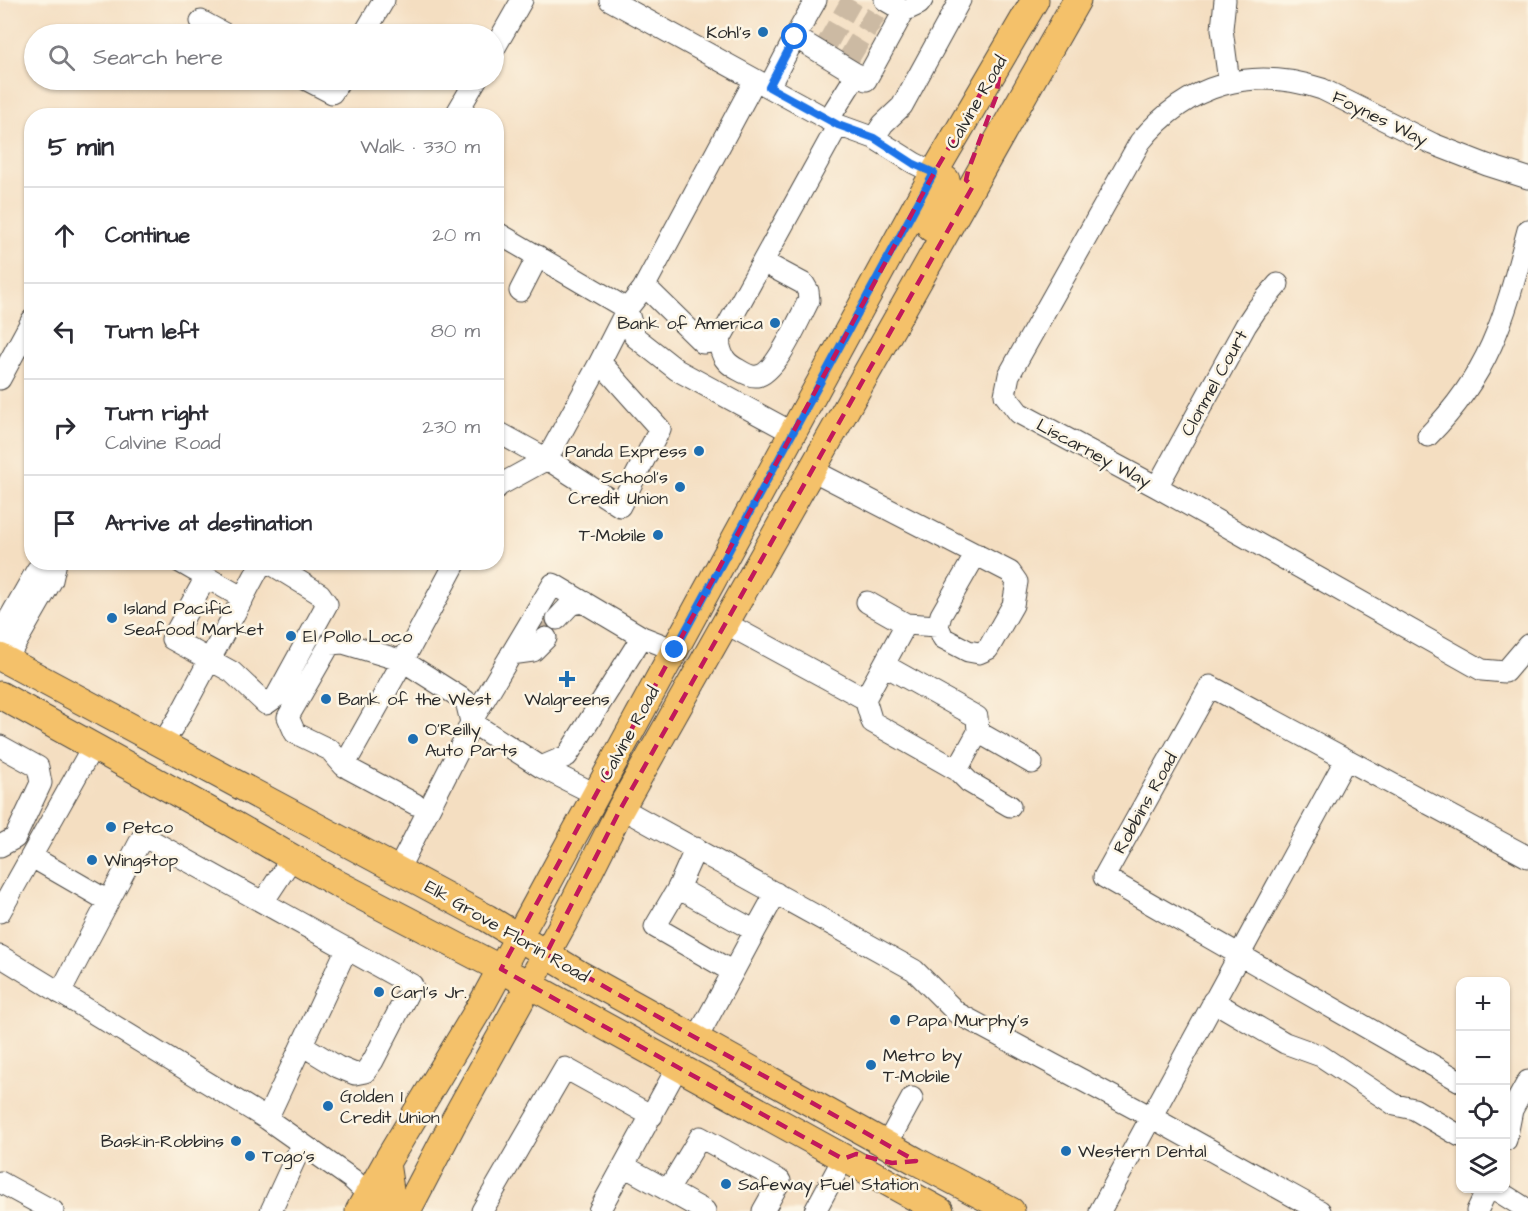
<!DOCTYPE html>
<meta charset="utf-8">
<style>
:root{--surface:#fff;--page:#f7f7f7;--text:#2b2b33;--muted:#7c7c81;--line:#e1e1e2}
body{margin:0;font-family:"Architects Daughter",sans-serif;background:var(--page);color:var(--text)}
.controls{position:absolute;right:18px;bottom:18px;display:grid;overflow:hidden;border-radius:12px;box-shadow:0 2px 4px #0004}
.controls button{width:54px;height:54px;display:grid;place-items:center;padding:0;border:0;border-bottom:2px solid var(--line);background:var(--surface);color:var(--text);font:30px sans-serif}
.stop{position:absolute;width:18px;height:18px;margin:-14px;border:4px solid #1a73e8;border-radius:50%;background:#fff}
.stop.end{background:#1a73e8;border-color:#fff;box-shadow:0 2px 6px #0008}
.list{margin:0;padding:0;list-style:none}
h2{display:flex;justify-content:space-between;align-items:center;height:78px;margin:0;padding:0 24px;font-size:26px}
h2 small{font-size:20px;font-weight:400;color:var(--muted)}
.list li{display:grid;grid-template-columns:39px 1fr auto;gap:18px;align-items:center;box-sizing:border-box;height:96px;padding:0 24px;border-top:2px solid var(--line)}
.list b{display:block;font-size:22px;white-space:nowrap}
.list p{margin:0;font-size:20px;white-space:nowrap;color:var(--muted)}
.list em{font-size:20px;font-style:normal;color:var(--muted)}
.icon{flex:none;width:33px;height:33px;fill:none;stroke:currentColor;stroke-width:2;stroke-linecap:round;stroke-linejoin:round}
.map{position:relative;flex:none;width:1528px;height:1211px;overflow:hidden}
.search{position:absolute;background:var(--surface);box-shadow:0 2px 4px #0004;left:24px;top:24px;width:480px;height:66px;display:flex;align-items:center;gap:15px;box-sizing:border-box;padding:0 21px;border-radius:33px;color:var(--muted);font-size:22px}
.panel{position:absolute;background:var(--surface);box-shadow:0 2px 4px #0004;left:24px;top:108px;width:480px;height:462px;border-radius:24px}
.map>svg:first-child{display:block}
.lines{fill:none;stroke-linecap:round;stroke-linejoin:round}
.minor-tunnel{stroke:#ccbaa3;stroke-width:21;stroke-dasharray:21 10;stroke-linecap:butt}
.minor-casing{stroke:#494642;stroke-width:23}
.major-casing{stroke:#494642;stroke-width:29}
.minor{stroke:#fff;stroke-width:21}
.major{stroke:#f4c16a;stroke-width:27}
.route{stroke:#1a73e8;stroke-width:8}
.marked{fill:none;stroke:#c2185b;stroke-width:4.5;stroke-dasharray:12 8;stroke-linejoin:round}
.poi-dot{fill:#1f6fb2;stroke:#fcf5e5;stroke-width:2}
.labels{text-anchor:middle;stroke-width:5;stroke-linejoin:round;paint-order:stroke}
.poi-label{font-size:18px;fill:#2b2b2b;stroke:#fcf5e5;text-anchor:start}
.street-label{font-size:18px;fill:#2b2b2b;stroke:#fcf5e5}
</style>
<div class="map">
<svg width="1528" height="1211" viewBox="0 0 1528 1211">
<rect width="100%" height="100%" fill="#fcf5e5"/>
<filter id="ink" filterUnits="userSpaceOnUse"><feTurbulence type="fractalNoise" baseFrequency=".0167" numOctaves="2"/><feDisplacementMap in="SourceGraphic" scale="12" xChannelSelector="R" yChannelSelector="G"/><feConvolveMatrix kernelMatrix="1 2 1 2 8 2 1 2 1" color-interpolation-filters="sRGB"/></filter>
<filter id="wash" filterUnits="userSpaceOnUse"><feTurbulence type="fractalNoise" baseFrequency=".008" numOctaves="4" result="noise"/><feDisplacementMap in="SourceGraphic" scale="24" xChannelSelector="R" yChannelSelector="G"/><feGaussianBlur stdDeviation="1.35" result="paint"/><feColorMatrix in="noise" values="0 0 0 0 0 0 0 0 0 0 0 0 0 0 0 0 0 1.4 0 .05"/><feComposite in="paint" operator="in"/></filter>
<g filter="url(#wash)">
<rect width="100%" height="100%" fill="#f4dec1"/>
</g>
<g filter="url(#ink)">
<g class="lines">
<path class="minor-tunnel" d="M827,44L852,0
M849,58L880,7
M539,634L550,615"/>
<g class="minor-casing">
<path id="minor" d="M610,0L838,125L874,138
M816,0L795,37L866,80L904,11L885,0
M1225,0L1222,29L1229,82
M904,11L919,4L922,0
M201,21L225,34
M364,34L384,0
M494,49L522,0
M307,80L332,93L340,80
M755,80L643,289L652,293L703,343L719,341L838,125
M769,87L795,37
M455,116L476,80
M828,120L857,74
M934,173L914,163L874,138L883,124L902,106L960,0
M1528,178L1487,165L1433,144L1322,89C1251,66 1188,83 1140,142L1009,375L1005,395L1019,413L1157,487L1482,670L1505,672L1528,645
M496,232L627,309L635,337L677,370L793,433
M520,291L538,256
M719,341C721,356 725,363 739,370C744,373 751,377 757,376C776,374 800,317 809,300L808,291L804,284L763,262
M600,362L547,459L620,506L660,429L600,362L627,309L643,289
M0,379L32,320
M496,431L547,459
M1428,436C1492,371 1505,315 1528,230
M812,470L1010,572L1017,582L1013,605L988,649L979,653L968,651L943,638L938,626L941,615L976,554
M1157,487L1246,325L1256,310L1278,284
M496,489L498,486L547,459
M180,562L206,577
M243,598L206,577L172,639L232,672L266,704L276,697L327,604L320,594L268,562
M867,602L906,624
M557,619L571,604L584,602
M725,623L865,699L906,624L938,626
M0,635L37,570L48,562
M511,654L533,651L546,638
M6,660L52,580L56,562
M884,665L977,717L978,732
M865,699L872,722L957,770L969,782L1010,806
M162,744L179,717L262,562
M0,746L38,767L41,783L15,838L0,846
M344,766L330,750L295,733L288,717L330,644L343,643L403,661L344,766L415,804
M541,767L567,756L642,637
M957,770L978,732L1032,763
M595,794L541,767L471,722L553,584L642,637L675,650
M621,808L914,970L957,1013L1151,1117L1320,1211
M696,848L678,888L755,931L776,893
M32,857L108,901
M398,870L463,742L471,722L466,701L403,661L456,562
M678,888L655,927L733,972L755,931
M263,902L292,858
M0,912L93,746
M347,948L267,1119L352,1179L368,1194
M0,956L267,1119
M60,993L143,836L412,985L373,1061L365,1072L355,1074L338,1067L302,1045
M1213,1001L1285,1043L1321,1056L1395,1105L1414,1109L1460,1136
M697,1038L733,972
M1460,1081L1104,877L1210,686L1528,857
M1506,1140L1512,1110L1528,1081
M887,1144L912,1098
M624,1166L705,1211
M0,1182L53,1211
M1493,1188L1528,1210
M668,1190L700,1137L780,1181L763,1211
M271,1211L302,1144
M482,1211L565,1068L652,1116
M599,1211L677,1068
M815,1211L843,1159
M1100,1211L1346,759
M1477,1211L1488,1188"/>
</g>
<g class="major-casing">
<path id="major" d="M931,228C938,213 951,196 946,180L934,173
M0,657L487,918L579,974L916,1161L1011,1211
M0,695L219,816L338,884L501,969L940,1211
M386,1163L392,1203L388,1211
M359,1211L386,1163L483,1002L934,173L1035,0
M407,1211L456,1117L564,922L621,808L1077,0"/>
</g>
<use href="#minor" class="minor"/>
<use href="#major" class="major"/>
</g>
</g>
<g class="lines" filter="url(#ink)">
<path class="route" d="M675,650L934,173L914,164L874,138L838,125L769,87L795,37"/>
</g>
<path class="marked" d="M1002,57L996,97L968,171L966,180L973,186L621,808L546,954L916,1161L892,1163L856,1154L843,1159L501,969L934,173Z"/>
<g class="poi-dot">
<circle cx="763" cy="32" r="6"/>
<circle cx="775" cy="323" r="6"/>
<circle cx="699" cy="451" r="6"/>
<circle cx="680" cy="487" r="6"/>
<circle cx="658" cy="535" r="6"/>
<circle cx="112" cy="618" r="6"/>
<circle cx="291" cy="636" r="6"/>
<path d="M564 670h6v6h6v6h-6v6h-6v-6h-6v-6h6z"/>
<circle cx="326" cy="699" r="6"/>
<circle cx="413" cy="739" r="6"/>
<circle cx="111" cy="827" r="6"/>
<circle cx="92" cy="860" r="6"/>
<circle cx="379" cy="992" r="6"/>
<circle cx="895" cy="1020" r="6"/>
<circle cx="871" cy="1065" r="6"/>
<circle cx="328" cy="1106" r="6"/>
<circle cx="236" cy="1141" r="6"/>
<circle cx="1066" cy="1151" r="6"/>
<circle cx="250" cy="1156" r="6"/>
<circle cx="726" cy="1184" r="6"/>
</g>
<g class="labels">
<g class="poi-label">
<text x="751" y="38" text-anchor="end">Kohl's</text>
<text x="763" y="329" text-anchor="end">Bank of America</text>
<text x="687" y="457" text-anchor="end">Panda Express</text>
<text x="668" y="483" text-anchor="end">School's<tspan x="668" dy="21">Credit Union</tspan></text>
<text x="646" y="541" text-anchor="end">T-Mobile</text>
<text x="124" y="614">Island Pacific<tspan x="124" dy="21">Seafood Market</tspan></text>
<text x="303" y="642">El Pollo Loco</text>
<text x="338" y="705">Bank of the West</text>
<text x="567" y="705" text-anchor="middle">Walgreens</text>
<text x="425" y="735">O'Reilly<tspan x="425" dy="21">Auto Parts</tspan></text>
<text x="123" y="833">Petco</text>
<text x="104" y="866">Wingstop</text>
<text x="391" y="998">Carl's Jr.</text>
<text x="907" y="1026">Papa Murphy's</text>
<text x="883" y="1061">Metro by<tspan x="883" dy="21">T-Mobile</tspan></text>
<text x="340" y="1102">Golden 1<tspan x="340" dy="21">Credit Union</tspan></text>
<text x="224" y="1147" text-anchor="end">Baskin-Robbins</text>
<text x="1078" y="1157">Western Dental</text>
<text x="262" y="1162">Togo's</text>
<text x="738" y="1190">Safeway Fuel Station</text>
</g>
<g class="street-label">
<text transform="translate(976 102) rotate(-60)" y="6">Calvine Road</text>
<text transform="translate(1380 118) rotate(26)" y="6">Foynes Way</text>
<text transform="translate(1214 383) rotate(-61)" y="6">Clonmel Court</text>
<text transform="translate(1094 453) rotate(28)" y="6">Liscarney Way</text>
<text transform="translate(629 733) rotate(-61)" y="6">Calvine Road</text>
<text transform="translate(1145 803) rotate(-61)" y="6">Robbins Road</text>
<text transform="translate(507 931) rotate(30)" y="6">Elk Grove Florin Road</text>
</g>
</g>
</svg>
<div class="controls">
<button>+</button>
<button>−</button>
<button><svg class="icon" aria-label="locate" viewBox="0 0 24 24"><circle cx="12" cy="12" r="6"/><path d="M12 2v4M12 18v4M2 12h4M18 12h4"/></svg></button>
<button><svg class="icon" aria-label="layers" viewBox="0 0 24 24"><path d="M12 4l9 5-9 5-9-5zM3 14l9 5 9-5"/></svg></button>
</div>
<div class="stop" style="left:795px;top:37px"></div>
<div class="stop end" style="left:675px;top:650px"></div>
<div class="search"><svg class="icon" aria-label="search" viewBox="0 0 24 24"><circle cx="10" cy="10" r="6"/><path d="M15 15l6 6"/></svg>Search here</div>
<section class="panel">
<h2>5 min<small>Walk · 330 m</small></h2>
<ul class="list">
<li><svg class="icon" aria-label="ahead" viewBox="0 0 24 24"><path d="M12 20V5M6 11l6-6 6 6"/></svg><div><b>Continue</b></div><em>20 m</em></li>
<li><svg class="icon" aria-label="left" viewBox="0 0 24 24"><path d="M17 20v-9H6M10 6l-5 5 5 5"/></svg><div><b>Turn left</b></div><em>80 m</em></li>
<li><svg class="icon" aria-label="right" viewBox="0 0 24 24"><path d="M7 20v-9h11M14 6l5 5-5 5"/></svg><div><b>Turn right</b><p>Calvine Road</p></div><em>230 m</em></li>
<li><svg class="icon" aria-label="arrive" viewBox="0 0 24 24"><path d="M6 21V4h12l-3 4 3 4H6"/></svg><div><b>Arrive at destination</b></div></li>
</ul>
</section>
</div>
